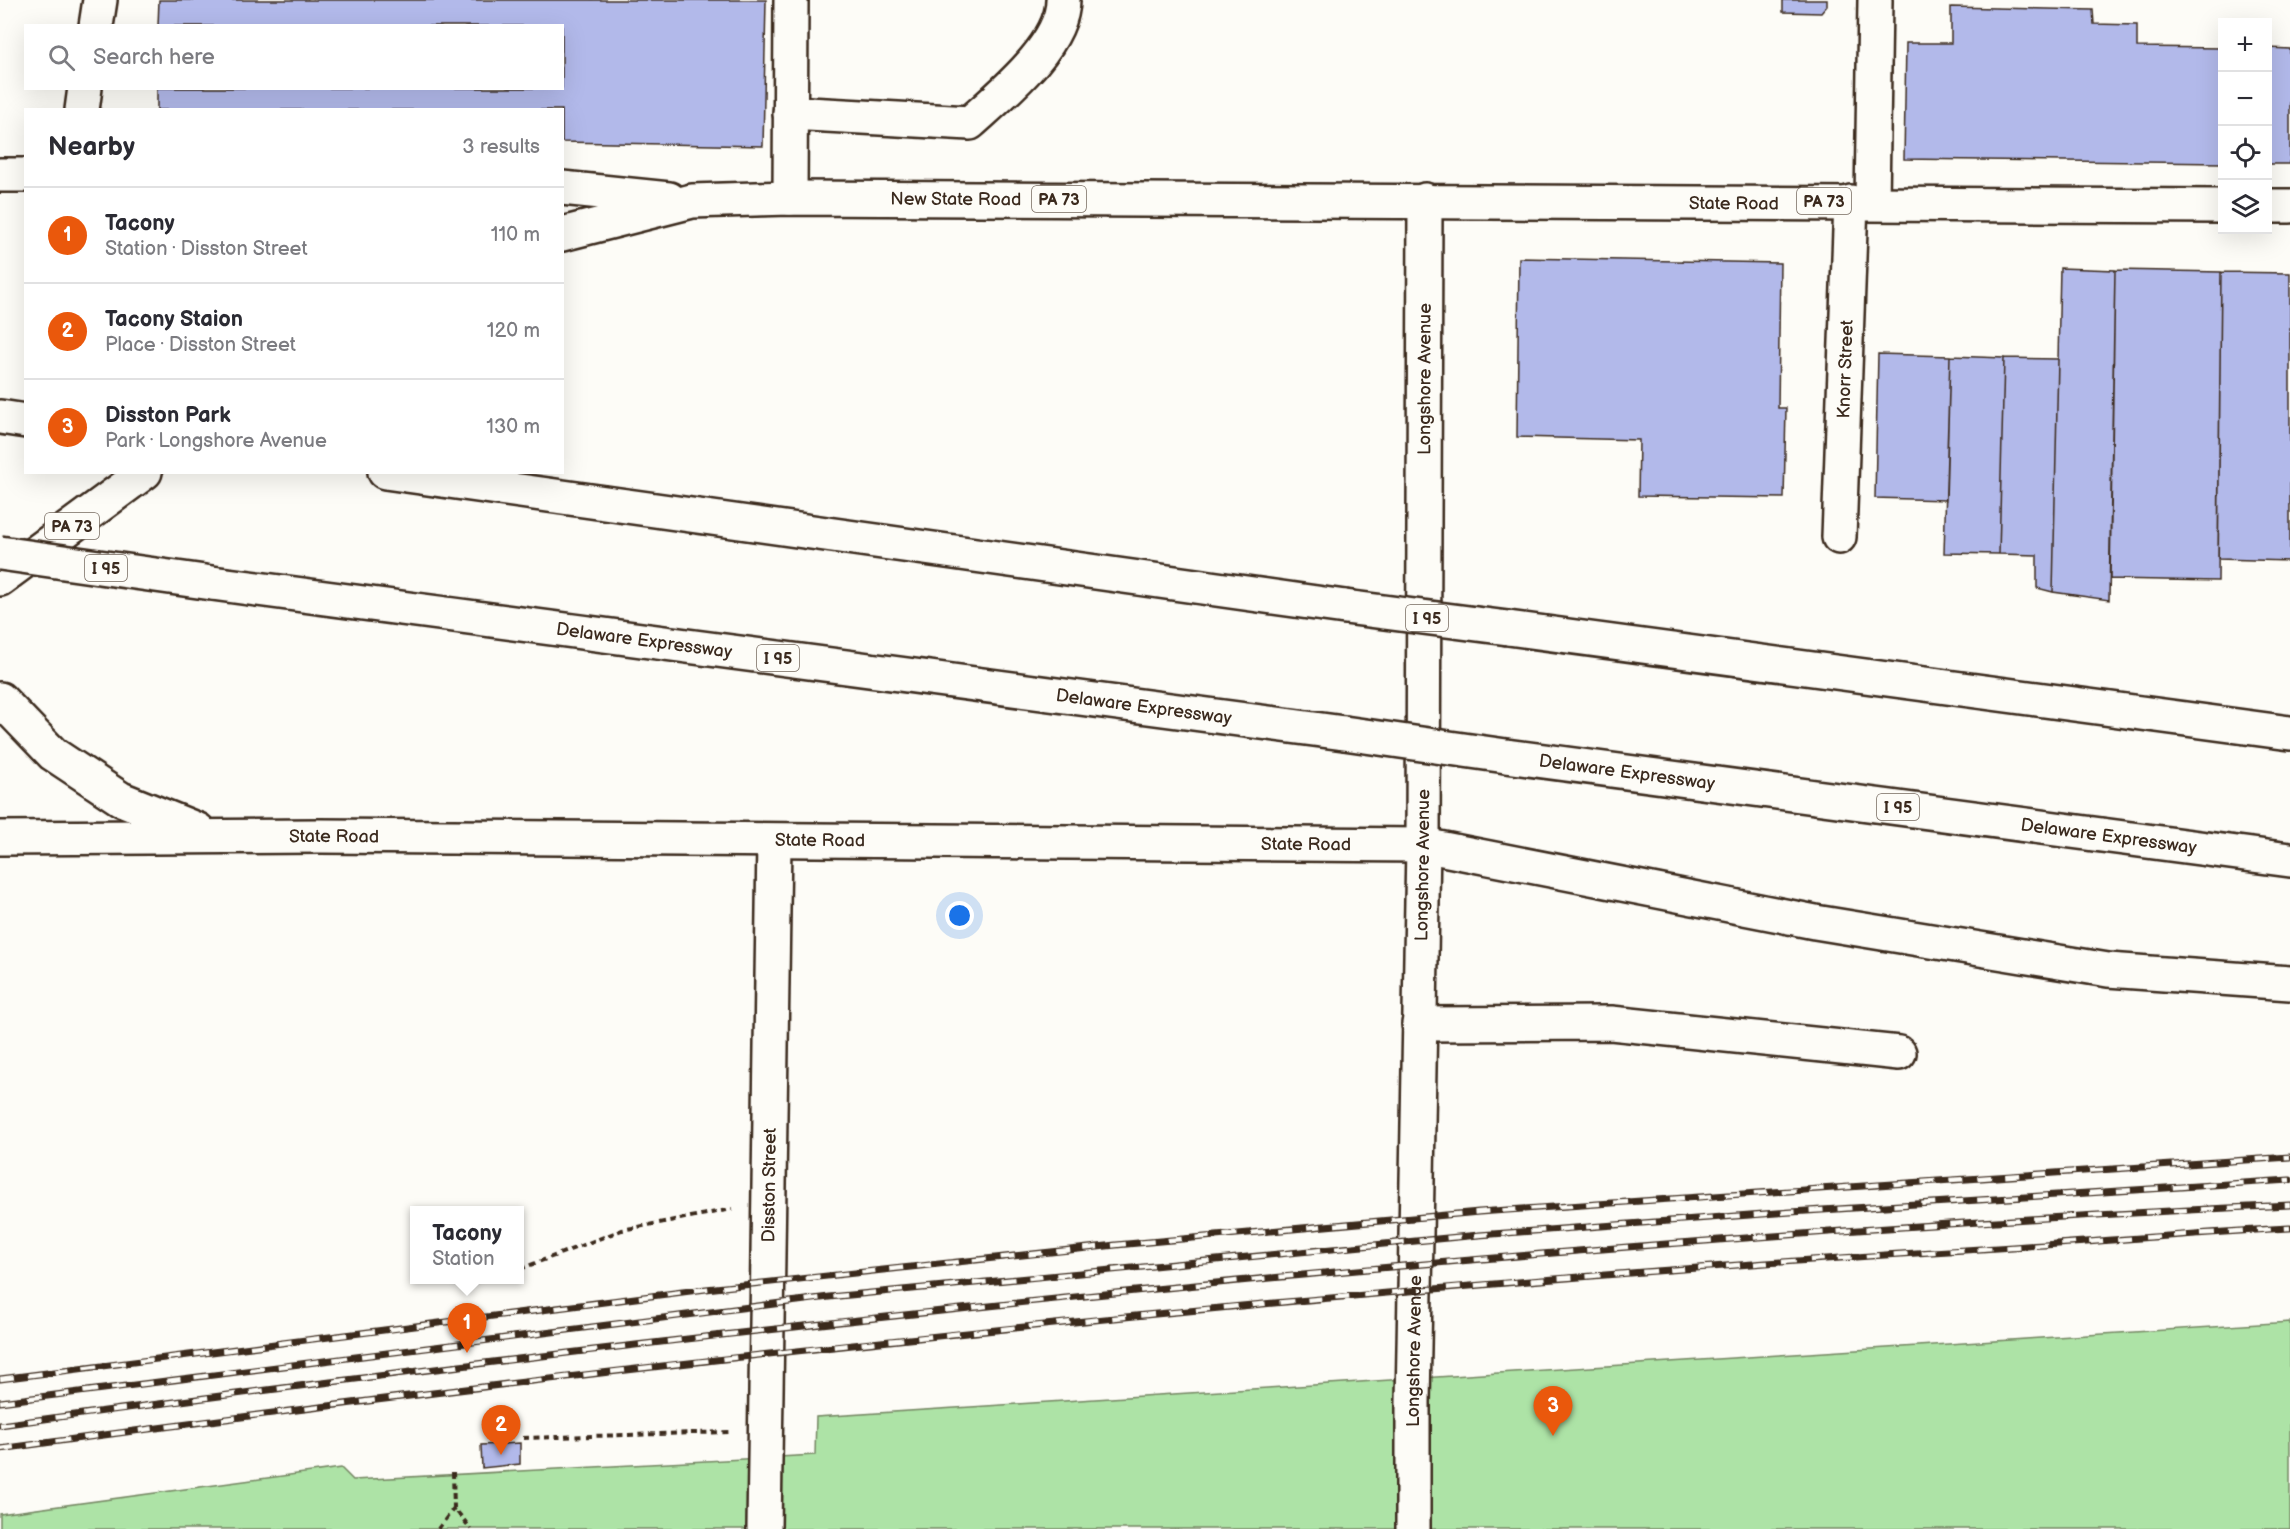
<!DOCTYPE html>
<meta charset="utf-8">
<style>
:root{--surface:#fff;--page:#f7f7f7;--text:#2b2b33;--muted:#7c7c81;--line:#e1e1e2;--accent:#ea580c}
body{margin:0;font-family:"Balsamiq Sans",sans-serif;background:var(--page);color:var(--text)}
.controls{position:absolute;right:18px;top:18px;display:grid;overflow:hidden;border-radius:0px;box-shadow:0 6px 24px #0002}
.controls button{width:54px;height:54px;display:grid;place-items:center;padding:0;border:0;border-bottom:2px solid var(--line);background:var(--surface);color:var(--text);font:30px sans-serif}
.you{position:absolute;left:960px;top:916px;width:21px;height:21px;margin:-15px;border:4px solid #fff;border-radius:50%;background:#1a73e8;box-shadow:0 0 0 9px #1a73e833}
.badge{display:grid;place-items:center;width:39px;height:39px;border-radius:50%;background:var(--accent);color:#fff;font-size:20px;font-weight:700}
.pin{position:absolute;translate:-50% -50px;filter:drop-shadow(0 2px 3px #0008)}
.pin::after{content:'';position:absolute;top:32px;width:21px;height:18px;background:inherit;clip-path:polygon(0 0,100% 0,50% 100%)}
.popup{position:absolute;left:410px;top:1206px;width:114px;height:78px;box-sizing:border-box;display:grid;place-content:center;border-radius:0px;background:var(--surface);filter:drop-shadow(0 2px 4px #0005);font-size:20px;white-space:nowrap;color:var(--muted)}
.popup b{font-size:22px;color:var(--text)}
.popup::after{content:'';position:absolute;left:50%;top:100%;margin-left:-12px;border:12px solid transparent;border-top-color:var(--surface)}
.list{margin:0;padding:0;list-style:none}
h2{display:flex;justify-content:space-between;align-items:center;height:78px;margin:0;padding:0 24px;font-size:26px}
h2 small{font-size:20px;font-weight:400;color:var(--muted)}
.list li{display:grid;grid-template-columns:39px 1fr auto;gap:18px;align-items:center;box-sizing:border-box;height:96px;padding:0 24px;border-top:2px solid var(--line)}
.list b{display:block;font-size:22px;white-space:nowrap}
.list p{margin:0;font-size:20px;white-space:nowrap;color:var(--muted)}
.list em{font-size:20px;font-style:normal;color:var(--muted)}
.icon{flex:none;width:33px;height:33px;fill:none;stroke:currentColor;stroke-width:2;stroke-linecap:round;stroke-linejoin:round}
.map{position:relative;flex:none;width:2290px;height:1529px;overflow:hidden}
.search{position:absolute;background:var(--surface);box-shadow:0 6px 24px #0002;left:24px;top:24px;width:540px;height:66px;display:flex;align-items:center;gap:15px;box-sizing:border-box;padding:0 21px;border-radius:0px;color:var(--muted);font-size:22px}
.panel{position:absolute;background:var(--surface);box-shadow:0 6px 24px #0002;left:24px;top:108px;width:540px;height:366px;border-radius:0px}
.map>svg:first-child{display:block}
.green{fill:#ade3a6;stroke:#748662;stroke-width:1.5}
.building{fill:#b2b9ea;stroke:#3b2a1e;stroke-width:1.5}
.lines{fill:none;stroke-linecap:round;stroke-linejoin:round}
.minor-casing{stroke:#3b2a1e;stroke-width:38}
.major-casing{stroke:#3b2a1e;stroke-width:38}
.highway-casing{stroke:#3b2a1e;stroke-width:38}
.path{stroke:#3b2a1e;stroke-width:4;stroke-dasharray:6 4.5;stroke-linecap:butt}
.minor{stroke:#fdfcf7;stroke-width:33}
.major{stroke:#fdfcf7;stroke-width:33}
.highway{stroke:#fdfcf7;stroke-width:33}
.rail-casing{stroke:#3b2a1e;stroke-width:7}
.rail{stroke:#fdfcf7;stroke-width:4.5;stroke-dasharray:14;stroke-linecap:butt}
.highway-bridge-casing{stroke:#3b2a1e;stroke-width:38;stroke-linecap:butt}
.highway-bridge{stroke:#fdfcf7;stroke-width:33}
.labels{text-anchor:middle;stroke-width:4.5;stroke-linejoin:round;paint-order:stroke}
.shield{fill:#fdfcf7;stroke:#75695f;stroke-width:1.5}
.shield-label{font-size:16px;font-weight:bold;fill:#3b2a1e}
.street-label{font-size:18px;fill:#3b2a1e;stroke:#fdfcf7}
</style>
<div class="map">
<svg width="2290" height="1529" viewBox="0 0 2290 1529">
<rect width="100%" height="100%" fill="#fdfcf7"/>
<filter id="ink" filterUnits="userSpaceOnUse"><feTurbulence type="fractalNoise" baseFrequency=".0167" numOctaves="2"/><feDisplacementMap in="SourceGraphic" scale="12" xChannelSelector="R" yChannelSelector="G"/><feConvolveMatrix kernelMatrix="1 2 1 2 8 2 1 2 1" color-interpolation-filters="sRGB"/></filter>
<g filter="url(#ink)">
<path class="green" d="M2290,1322V1529H0V1514L341,1468L353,1480L815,1455L816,1417Z"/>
<path class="building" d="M159,0H766L763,146L562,142V110H157V88H562V26H158Z
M1783,0H1827V6L1821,13L1783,12Z
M1951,7L2093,10L2094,24L2137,25V47L2222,48V163L1904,159L1906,43H1951Z
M2268,48L2290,49V164H2268Z
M1519,258L1780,263L1778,408H1786L1784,498L1638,496L1639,440L1517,437Z
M2060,268L2115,270L2109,600L2053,592Z
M2115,270L2221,272L2218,581L2110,579Z
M2221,272L2290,273V561L2218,559Z
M1878,354L1950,356L1946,500L1875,498Z
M1950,356L2004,358L1999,554L1944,553Z
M2004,358L2058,359L2053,592L2037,588V555L1999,554Z
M520,1443V1464L482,1468L481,1445Z"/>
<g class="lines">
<g class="minor-casing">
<g id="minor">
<path d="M96,26L100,0"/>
<path d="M82,110L85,88"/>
<path d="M790,113L970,123C1002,94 1063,45 1063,0"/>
<path d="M790,198L791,0"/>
<path d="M1872,202L1875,0"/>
<path id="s1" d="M1839,537L1851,202"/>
<path d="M1419,1024L1611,1023L1899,1053"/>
<path id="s2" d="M764,1529L774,841"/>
<path id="s3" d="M1413,1529V1403L1423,845L1425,200"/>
</g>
</g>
<g class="major-casing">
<g id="major">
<path d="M0,175H26"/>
<path d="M562,188L669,199"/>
<path d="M2268,206H2290"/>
<path id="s4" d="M562,234L692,201L790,198L2222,206"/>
<path d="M0,579L145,472"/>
<path d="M0,699L53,754L121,799L198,830"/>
<path id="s5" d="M0,838L320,836L1423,845"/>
</g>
</g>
<g class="highway-casing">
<g id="highway">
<path d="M0,417L26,421"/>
<path d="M385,472L1345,607"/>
<path id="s6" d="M212,583L1344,733"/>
<path d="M1508,628L2290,733"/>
<path id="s7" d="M1506,756L2290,860"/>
<path d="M1423,845L1815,922L2108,970L2290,983"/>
</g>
</g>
<path class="path" d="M520,1269L622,1230L732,1209
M523,1438L729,1432
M453,1472L454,1508
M438,1529L454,1508L471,1529"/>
<use href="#minor" class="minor"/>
<use href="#major" class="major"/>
<use href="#highway" class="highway"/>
<g class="rail-casing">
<path id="rail" d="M0,1379L706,1289L1116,1245L1479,1212L2290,1157
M0,1402L829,1297L1479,1235L1791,1212L2290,1180
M0,1425C760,1323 1524,1241 2290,1205
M0,1449C668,1358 1340,1287 2013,1247C2105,1241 2198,1233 2290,1228"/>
</g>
<use href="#rail" class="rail"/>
<g class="highway-bridge-casing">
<path id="highway-bridge" d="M0,553L212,583
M1345,607L1508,628
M1344,733L1506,756"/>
</g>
<use href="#highway-bridge" class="highway-bridge"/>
</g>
</g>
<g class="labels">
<g class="shield">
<rect x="1032" y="186" width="54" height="26" rx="4.5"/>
<rect x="1797" y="188" width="54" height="26" rx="4.5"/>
<rect x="45" y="513" width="54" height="26" rx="4.5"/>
<rect x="85" y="555" width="42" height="26" rx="4.5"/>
<rect x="1406" y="605" width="42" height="26" rx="4.5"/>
<rect x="757" y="645" width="42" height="26" rx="4.5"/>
<rect x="1877" y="794" width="42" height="26" rx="4.5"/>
</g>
<g class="shield-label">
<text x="1059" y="205">PA 73</text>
<text x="1824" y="207">PA 73</text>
<text x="72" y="532">PA 73</text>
<text x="106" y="574">I 95</text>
<text x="1427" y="624">I 95</text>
<text x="778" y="664">I 95</text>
<text x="1898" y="813">I 95</text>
</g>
<g class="street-label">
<text dy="6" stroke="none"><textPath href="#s4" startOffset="398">New State Road</textPath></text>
<text dy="6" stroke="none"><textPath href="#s4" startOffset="1176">State Road</textPath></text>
<text dy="6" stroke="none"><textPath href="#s1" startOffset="168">Knorr Street</textPath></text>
<text dy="6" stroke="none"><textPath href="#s3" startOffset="1150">Longshore Avenue</textPath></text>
<text dy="6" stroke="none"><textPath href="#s6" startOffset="436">Delaware Expressway</textPath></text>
<text dy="6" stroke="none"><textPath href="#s6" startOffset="940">Delaware Expressway</textPath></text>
<text dy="6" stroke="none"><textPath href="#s7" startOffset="122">Delaware Expressway</textPath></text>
<text dy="6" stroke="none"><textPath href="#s7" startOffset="608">Delaware Expressway</textPath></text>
<text dy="6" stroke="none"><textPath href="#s5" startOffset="334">State Road</textPath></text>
<text dy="6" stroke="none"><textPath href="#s5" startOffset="820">State Road</textPath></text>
<text dy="6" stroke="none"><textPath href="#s5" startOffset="1306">State Road</textPath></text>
<text dy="6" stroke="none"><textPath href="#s3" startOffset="664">Longshore Avenue</textPath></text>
<text dy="6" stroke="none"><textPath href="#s2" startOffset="344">Disston Street</textPath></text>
<text dy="6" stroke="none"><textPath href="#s3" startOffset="178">Longshore Avenue</textPath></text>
</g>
</g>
</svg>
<div class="controls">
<button>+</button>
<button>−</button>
<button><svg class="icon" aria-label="locate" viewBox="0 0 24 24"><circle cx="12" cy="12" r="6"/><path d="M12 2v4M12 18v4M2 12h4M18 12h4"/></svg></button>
<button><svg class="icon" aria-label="layers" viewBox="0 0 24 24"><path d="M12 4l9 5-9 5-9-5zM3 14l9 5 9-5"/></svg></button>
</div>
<div class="you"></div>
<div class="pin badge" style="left:467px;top:1353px">1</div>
<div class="popup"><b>Tacony</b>Station</div>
<div class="pin badge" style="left:501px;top:1455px">2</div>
<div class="pin badge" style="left:1553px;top:1436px">3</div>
<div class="search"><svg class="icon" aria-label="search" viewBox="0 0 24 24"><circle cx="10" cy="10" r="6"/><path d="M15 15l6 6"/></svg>Search here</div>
<section class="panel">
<h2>Nearby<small>3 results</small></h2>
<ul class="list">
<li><span class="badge">1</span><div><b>Tacony</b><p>Station · Disston Street</p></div><em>110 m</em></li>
<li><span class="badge">2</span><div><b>Tacony Staion</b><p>Place · Disston Street</p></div><em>120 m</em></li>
<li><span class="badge">3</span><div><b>Disston Park</b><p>Park · Longshore Avenue</p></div><em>130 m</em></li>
</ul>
</section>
</div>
